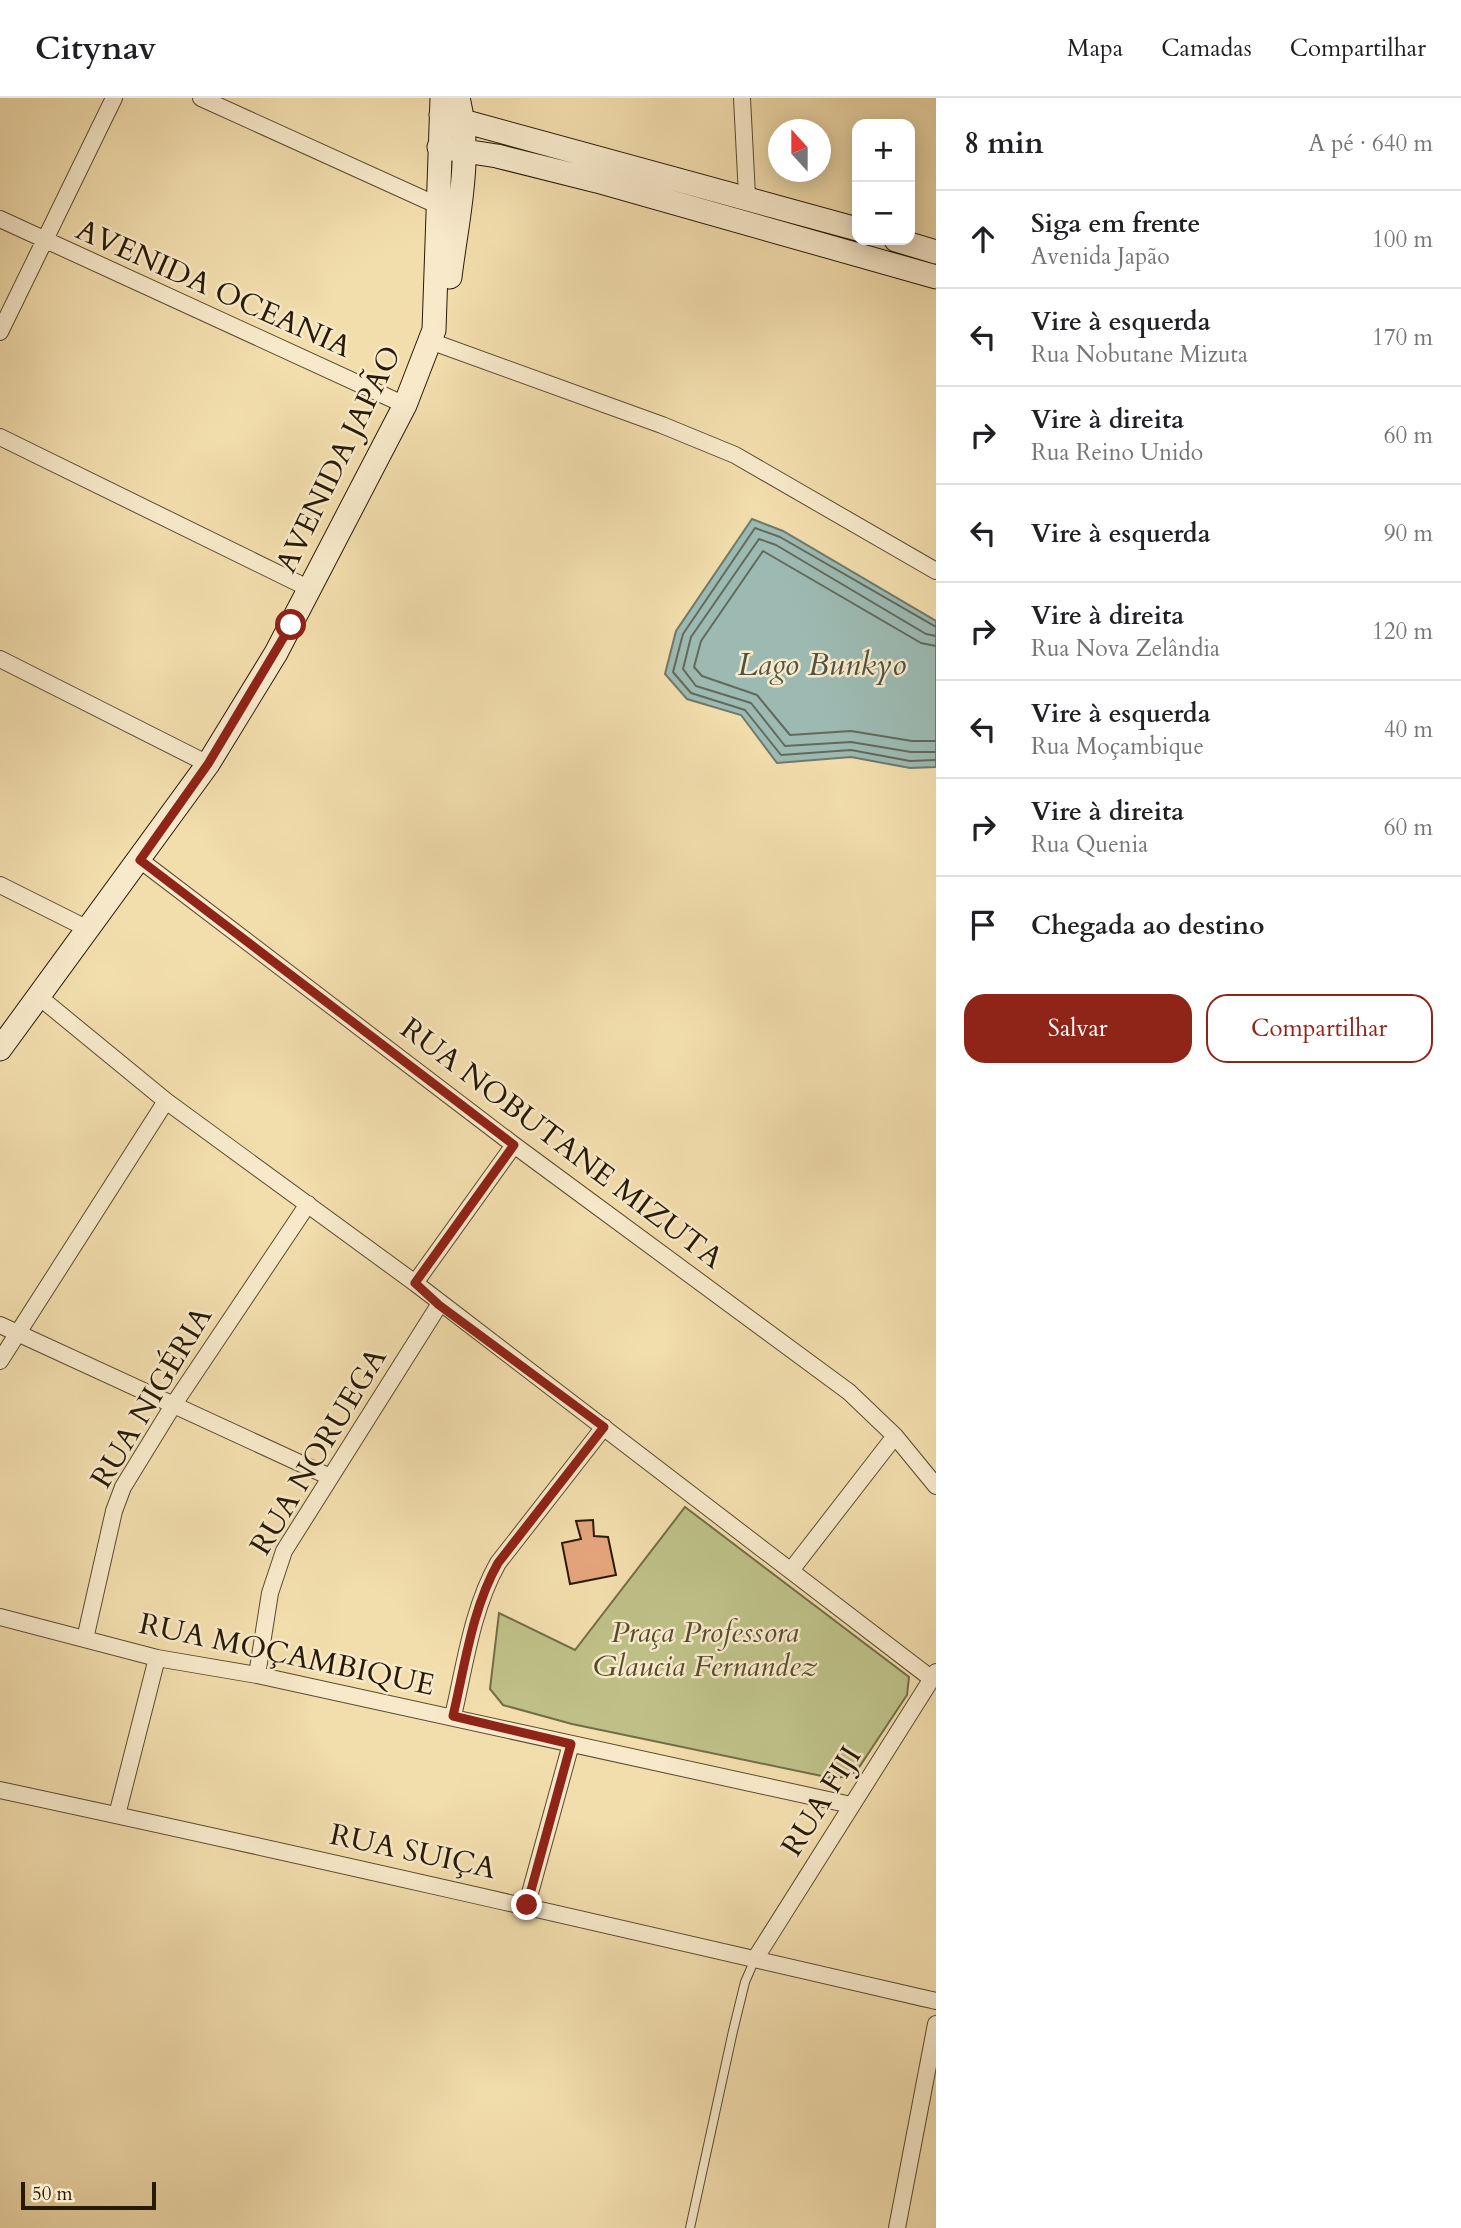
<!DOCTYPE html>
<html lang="pt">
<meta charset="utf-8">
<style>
:root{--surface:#fff;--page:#f6f6f6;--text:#202124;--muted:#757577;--line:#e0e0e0;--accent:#8f2418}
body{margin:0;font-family:Cardo,serif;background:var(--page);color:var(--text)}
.controls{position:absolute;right:21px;top:21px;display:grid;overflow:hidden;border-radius:14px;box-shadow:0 4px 18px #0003}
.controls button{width:63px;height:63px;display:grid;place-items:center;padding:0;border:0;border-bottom:2px solid var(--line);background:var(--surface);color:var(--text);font:35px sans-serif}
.compass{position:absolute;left:768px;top:21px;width:63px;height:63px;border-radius:50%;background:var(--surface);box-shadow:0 4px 18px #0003;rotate:339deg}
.scale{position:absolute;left:21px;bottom:18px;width:135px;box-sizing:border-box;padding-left:7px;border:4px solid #281a05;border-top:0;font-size:19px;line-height:24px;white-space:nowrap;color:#281a05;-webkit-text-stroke:5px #f7e9ca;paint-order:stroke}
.stop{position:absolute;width:21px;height:21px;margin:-16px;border:5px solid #8f2418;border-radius:50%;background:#fff}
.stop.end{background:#8f2418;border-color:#fff;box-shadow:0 2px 7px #0008}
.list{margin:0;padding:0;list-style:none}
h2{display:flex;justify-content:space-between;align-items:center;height:91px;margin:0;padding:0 28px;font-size:30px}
h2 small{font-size:23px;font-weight:400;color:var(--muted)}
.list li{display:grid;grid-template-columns:46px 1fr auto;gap:21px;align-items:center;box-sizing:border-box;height:98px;padding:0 28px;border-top:2px solid var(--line)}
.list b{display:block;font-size:26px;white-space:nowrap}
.list p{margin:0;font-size:23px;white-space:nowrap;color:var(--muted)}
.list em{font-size:23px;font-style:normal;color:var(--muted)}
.actions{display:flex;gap:14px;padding:21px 28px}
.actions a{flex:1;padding:16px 0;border:2px solid var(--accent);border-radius:21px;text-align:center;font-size:24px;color:var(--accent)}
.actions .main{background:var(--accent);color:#fff}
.icon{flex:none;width:38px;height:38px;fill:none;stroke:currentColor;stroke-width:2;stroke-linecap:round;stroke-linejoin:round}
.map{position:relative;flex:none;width:936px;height:2130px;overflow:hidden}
header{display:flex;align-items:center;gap:42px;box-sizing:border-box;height:98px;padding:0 35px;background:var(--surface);border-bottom:2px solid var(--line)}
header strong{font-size:33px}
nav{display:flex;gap:38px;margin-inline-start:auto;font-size:24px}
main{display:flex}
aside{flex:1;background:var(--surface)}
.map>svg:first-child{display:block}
.green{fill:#bec088;stroke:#736d46;stroke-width:2}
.water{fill:#9dbab2;stroke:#6e7a6d;stroke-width:2}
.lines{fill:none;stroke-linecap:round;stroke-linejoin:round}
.shore{stroke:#626a5c;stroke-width:2}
.building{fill:#e5a57c;stroke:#281a05;stroke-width:2}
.lane-casing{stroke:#5a4b2f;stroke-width:10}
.street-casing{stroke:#5a4b2f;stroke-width:18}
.secondary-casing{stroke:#281a05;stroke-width:25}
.lane{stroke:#f7e9ca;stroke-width:8}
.street{stroke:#f7e9ca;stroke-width:16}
.secondary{stroke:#f7e9ca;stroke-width:23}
.route{stroke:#8f2418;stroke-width:9}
.labels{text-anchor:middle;stroke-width:5;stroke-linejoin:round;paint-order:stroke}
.street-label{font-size:30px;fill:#281a05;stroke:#f7e9ca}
.park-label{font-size:30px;font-style:italic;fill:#554c2c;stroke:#f7e9ca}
.water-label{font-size:32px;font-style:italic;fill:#515242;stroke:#f7e9ca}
</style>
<header>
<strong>Citynav</strong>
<nav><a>Mapa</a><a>Camadas</a><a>Compartilhar</a></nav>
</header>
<main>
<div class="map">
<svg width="936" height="2130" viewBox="0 0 936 2130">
<rect width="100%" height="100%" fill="#f2ddad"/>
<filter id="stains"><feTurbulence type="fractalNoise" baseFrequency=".00286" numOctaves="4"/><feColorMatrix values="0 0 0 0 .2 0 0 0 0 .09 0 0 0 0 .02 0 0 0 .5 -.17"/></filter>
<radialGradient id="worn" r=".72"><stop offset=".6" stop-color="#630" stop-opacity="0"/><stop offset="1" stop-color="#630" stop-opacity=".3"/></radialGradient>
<path class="green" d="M685,1409L909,1579L907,1597L856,1674L836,1681L572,1626L503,1607L490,1591L499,1515L575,1552Z"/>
<path class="water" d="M752,421L783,433L936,523V669L910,670L851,659L777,665L741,617L687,601L665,576L676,533Z"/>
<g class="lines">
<path class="shore" d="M936,529L780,439L755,430L683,536L673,574L691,595L745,612L781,657L851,652L910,663L936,662
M936,538L926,536L776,447L759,441L691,539L683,571L696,588L751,605L785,648L851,644L911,654H936
M936,548L921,545L763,453L701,543L694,569L702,578L757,597L790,637L851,633L912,643H936"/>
</g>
<path class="building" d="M593,1422L594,1438L608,1439L616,1477L570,1486L562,1445L581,1441L576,1423Z"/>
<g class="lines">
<g class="lane-casing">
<path id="lane" d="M690,2130L733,1933L745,1884L755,1861"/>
</g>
<g class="street-casing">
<path id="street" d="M201,0L439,108
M742,0L747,98
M0,121L405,307
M0,234L114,0
M430,243L662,327L735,357L936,473
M0,339L310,491
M0,561L208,666
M140,762L514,1047L849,1294L895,1338L936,1388
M0,787L88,831
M38,898L166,1003L415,1185L932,1581
M415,1185L514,1047
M0,1227L330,1379
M0,1263L166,1003
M792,1471L895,1338
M0,1519L157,1560L257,1577L851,1707
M85,1541L114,1413L123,1389L174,1306L308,1106
M257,1577L270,1495L284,1453L439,1207
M453,1618C465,1567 472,1511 498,1465L604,1329
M0,1692C313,1759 624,1831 936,1903
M117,1717L157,1560
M527,1806L571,1646
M755,1861L936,1574
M897,2130L936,1926"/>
</g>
<g class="secondary-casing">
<path id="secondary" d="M441,17L857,131
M439,49L497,58L597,83L936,179
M896,142L936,154
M450,179C457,121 473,58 458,0
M0,951L208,666L276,555L405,307L434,232L442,0"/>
</g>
<use href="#lane" class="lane"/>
<use href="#street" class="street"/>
<use href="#secondary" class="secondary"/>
</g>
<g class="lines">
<path class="route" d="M291,527L208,666L140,762L514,1047L415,1185L439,1207L604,1329L498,1465C472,1511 465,1567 453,1618L571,1646L527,1807"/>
</g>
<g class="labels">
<g class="street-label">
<text transform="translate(214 190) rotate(24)" y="10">AVENIDA OCEANIA</text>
<text transform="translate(338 361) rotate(-64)" y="10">AVENIDA JAPÃO</text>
<text transform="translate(562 1045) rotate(37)" y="10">RUA NOBUTANE MIZUTA</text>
<text transform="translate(151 1299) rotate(-59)" y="10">RUA NIGÉRIA</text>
<text transform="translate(318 1353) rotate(-59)" y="10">RUA NORUEGA</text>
<text transform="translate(287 1556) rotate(12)" y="10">RUA MOÇAMBIQUE</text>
<text transform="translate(821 1703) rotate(-58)" y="10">RUA FIJI</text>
<text transform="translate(413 1753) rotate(12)" y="10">RUA SUIÇA</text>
</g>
<g class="park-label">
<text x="705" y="1544">Praça Professora<tspan x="705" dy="34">Glaucia Fernandez</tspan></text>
</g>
<g class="water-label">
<text x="822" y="577">Lago Bunkyo</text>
</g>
</g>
<rect width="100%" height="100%" filter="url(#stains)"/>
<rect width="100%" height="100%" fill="url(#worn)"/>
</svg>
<div class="controls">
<button>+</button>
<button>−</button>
</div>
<svg class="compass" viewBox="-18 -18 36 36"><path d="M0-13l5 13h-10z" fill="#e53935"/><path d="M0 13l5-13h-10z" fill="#757577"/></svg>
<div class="scale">50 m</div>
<div class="stop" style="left:291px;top:527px"></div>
<div class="stop end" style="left:527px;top:1807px"></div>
</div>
<aside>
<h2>8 min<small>A pé · 640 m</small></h2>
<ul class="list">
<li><svg class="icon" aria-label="ahead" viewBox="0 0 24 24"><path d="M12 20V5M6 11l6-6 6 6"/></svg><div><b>Siga em frente</b><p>Avenida Japão</p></div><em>100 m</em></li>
<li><svg class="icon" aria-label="left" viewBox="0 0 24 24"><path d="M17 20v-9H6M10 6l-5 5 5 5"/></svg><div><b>Vire à esquerda</b><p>Rua Nobutane Mizuta</p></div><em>170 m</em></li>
<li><svg class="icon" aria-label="right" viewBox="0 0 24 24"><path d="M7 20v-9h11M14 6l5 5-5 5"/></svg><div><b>Vire à direita</b><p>Rua Reino Unido</p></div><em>60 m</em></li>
<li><svg class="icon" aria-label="left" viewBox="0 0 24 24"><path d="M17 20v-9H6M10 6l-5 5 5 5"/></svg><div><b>Vire à esquerda</b></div><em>90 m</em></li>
<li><svg class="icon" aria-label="right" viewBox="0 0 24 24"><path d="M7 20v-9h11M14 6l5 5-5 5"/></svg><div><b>Vire à direita</b><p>Rua Nova Zelândia</p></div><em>120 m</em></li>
<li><svg class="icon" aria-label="left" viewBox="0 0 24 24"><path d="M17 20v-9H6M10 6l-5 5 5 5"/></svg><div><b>Vire à esquerda</b><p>Rua Moçambique</p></div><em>40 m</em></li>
<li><svg class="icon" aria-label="right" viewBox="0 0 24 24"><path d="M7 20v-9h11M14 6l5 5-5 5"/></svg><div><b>Vire à direita</b><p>Rua Quenia</p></div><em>60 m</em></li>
<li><svg class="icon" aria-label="arrive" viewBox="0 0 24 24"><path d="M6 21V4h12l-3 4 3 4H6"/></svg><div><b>Chegada ao destino</b></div></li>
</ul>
<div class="actions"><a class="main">Salvar</a><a>Compartilhar</a></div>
</aside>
</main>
